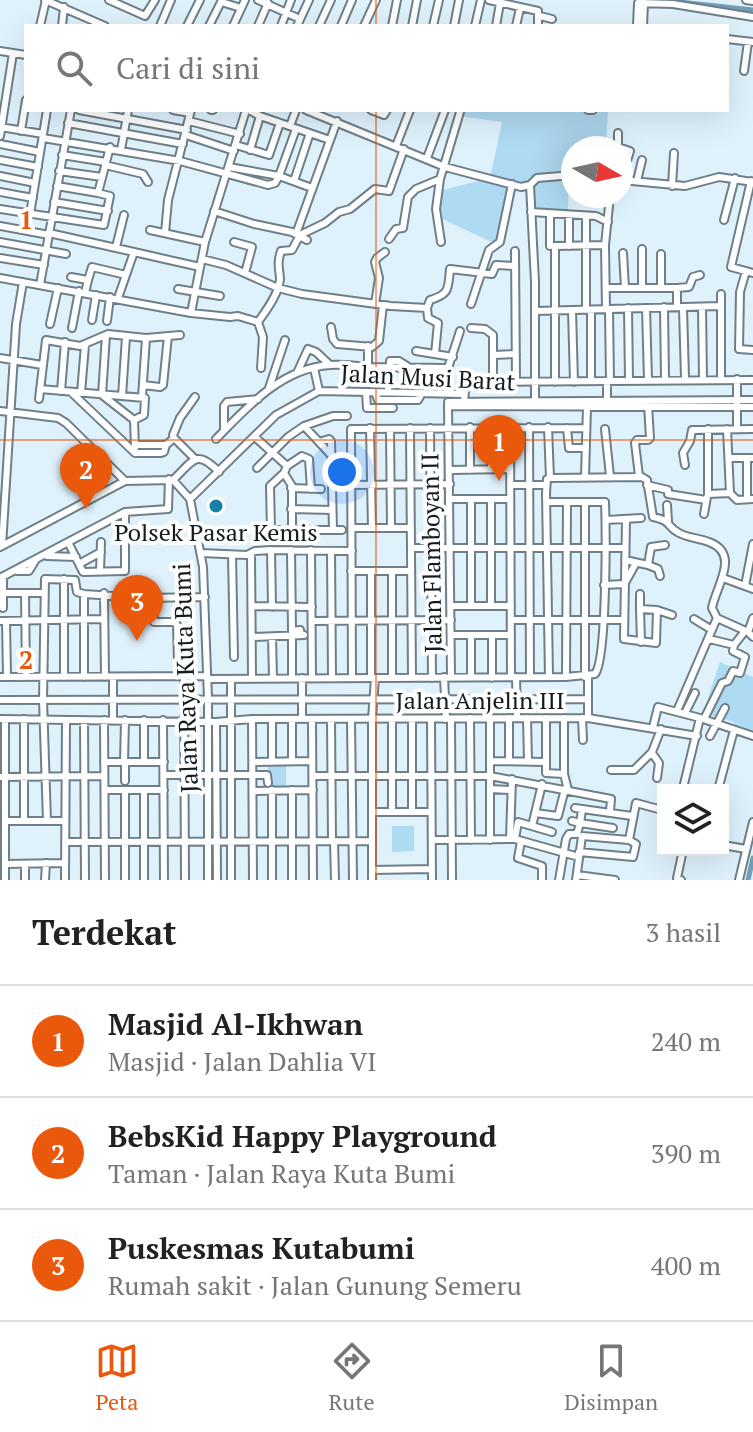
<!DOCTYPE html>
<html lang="id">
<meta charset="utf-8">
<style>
:root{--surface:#fff;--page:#f6f6f6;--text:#222;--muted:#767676;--line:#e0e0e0;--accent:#ea580c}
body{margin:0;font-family:"PT Serif",serif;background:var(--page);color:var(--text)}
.controls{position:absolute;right:24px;bottom:24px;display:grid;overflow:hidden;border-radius:0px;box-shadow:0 8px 32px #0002}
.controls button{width:72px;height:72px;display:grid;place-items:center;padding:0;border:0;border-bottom:2px solid var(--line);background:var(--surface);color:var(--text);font:40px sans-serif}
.compass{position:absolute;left:561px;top:136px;width:72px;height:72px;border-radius:50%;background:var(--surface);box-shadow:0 8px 32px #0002;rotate:99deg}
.you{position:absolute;left:342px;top:472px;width:28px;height:28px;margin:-20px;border:6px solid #fff;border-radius:50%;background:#1a73e8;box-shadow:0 0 0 12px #1a73e833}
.badge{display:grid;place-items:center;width:52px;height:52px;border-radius:50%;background:var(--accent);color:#fff;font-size:26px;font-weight:700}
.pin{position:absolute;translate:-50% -66px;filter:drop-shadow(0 2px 4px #0008)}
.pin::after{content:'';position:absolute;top:42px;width:28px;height:24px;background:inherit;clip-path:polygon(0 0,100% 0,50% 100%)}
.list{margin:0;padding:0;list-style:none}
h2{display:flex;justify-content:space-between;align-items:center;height:104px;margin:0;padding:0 32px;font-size:34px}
h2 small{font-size:26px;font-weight:400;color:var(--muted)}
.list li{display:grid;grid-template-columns:52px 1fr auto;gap:24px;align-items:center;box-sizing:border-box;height:112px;padding:0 32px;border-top:2px solid var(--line)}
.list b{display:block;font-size:30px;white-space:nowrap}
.list p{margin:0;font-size:26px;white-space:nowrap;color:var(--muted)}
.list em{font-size:26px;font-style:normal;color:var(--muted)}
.icon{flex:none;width:44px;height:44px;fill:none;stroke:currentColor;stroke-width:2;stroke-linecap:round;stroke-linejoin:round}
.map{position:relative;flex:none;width:753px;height:880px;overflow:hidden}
.search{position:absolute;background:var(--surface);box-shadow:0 8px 32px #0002;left:24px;right:24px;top:24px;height:88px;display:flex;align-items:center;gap:20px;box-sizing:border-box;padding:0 28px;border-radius:0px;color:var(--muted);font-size:30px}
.sheet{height:440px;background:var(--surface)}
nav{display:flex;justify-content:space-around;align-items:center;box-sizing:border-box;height:112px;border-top:2px solid var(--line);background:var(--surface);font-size:22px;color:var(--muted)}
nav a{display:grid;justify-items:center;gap:4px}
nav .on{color:var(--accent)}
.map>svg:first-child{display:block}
.green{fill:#aedaf2}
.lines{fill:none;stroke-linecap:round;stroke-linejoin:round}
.canal{stroke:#709eb7;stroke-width:5}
.minor-casing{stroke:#6e7f88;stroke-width:10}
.minor{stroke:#fff;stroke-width:6}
.grid{fill:none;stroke:#e8590c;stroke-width:2;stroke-opacity:0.55}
.poi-dot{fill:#1780a9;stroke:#fff;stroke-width:3}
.labels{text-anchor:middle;stroke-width:8;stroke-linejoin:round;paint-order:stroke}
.street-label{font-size:24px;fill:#151c20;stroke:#fff}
.poi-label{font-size:24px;fill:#151c20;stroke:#fff}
.grid-label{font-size:26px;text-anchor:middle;font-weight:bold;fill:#e8590c;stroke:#fff;stroke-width:8;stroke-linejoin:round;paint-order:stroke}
</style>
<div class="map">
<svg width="753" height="880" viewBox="0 0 753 880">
<rect width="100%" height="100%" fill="#dff2fc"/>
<path class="green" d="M459,110H571L598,114L599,110L608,112L606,144L592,143L591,148H573V161L569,162L568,214L535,211L534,184H513L498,245L436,216L441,199L435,192L490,178L502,122L458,116Z
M720,662L753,677V733L736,728L734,722L703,713Z
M286,764V788H269L268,765Z
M414,826V851L392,852V826Z"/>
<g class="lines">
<path class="canal" d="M661,0L753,10
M748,880L753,858"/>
<g class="minor-casing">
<path id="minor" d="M45,0L105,26
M109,0L145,16L155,0
M258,0L300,19
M489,0L538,11V26
M746,0L753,1
M540,16L552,19
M40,26L46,0
M62,26L64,7
M160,26L171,0
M187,26L200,0
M209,26L221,2L241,8
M233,26L245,0
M258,26L268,3
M281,26L291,0
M297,26L309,0
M319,26L331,0
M341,26L352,0
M364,26L376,0
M392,26L397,0
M412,26L417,0
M433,26L439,0
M454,26L459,0
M475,26L481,0
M496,26L500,3
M516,26L520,8
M637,26L638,3L673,4L753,17
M643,26L644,3
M727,39L753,42
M0,51L26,55
M744,71L748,42
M79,110L187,130
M173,110L190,113
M211,110H213
M249,110L260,116L330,140
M306,110L445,167L521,187L530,185L537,178L573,175
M371,110L384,115L387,110
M588,110H593
M189,121L240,134
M68,123L183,144
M290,126L296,110
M0,127L43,134
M21,131L26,100
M618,133V147L630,151L621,180
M186,135L234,151
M0,136L13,53
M43,138L180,161L268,185L275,183L279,176L296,129
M0,144L40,152
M236,145L269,155L280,123
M396,146L410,110
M121,150L128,110
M250,150L260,116
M62,155L106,162
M427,158L445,110
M0,160L38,167
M105,165L143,174L148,182
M229,167L279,176L312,188
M59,171L102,177
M0,176L35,183
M440,179L436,209L441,242
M621,180L685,186L719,177L753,182
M294,181L310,133
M637,181L642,160
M751,181L731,267L753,273
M530,185L535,282V403
M57,186L98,193
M672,186L674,153
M0,192L33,198
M54,202L108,211
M0,209L104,225L110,196L98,193L110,147
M214,211L254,224L292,232L307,240
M531,212L596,216L608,222
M30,214L47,110
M586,216V310
M724,220L735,178
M0,226L49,235
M150,230L205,242
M49,233L134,252L118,298
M165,233L168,200L191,110
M296,234L337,121
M389,239L396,229L403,228L408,197L416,189L440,179L460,112
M0,242L66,254
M234,242L252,247L245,273
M550,246V214
M569,246V216
M116,247L124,215
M515,251L516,382
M134,252L200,267
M623,253L625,288
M0,258L44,265
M202,259L226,265L278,288L302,294L391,306L427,308L428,318L438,323L435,354
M746,271L740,292L739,349L753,350
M71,277L88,280L85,293
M0,278L191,313L230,317L238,316L258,322
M88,280L92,267L126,275
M40,285L71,110
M606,288H677
M642,288V249
M661,288V254
M178,289L220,296
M721,294V379
M375,304L379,278L375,262L377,258L385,252
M471,304L489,250L500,242L512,184
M664,307L665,379
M677,307V288L689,287L693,277L700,275
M702,307L703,379
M427,308L430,300C450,294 448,289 450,269L492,274L496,265L515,266
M628,308L629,381
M646,308L648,380
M683,308L685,378
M606,309L605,245L610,196
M609,309L610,381
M572,310L574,382
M536,311L721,306
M191,313L205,242L246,110
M92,320L96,295
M107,321L110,297
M258,322C266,311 280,292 280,278C279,267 277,263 281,251L292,250L300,235L325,223L339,212L350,209L375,189L389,191L404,149
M258,322L263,337L261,368
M50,324L58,288
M331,327L333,339L337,344L372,347L379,341L383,305
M72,328L79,291
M471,328L485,329L493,335V382
M106,335L102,395L134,420
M368,346V367L448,368L460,331
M416,351L453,357
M494,355L516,354
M0,358L42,365
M314,368L319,391
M297,373L308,349L316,352L330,365
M737,379V429
M591,381V310
M607,381V403
M555,382V246L605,245
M143,385L160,387L163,385L168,336
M269,388L285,340
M40,389L145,398L144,415L134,420
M61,391L65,342
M71,392L135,453
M366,392L367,408H393
M375,392L378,400H418L422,393
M388,392L390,361H399L407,366
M81,393L85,345
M122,396L126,337
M142,397L146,338
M39,399L46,340L80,346L108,334L146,338L180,335
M464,401L466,382L753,380
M448,402L753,400
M448,405L451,677
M448,406L753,407
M0,411L58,418L66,423L125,481
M134,420L135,448
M304,426L333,416H347
M470,427V470
M490,427L491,469
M510,427L511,677
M529,427L530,677
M548,427L550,478L547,479L546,493L549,677
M370,428L372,528
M410,428L412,678
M430,428L432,678
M567,428L569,448H586
M390,429L391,528
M605,429L610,476
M708,429V494L730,493
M727,429L730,493L737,500L753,499
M224,430V406L227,402L258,399
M174,438L195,459
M256,438L287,466
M216,439C247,407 282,368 330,365C343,364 356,366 368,367
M135,445H166L174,438L173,435L180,418L195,397
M135,453H161L164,452L166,445
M331,455L319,442L329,439L331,441L333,530
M729,458H753
M747,458V499
M685,465L683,453L690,441L692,430L753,429
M257,468L288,437L304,426L319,442
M450,470L510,469
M284,473L270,486L271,530H342
M639,476L635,443L637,440H648L650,438L648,405
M585,477L587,407
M550,478L642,477L647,480L653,517C673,521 666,527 679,533C688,538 699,538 709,542C741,554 716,586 712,608L717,618L677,711
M173,480C193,461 196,448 219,472
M352,485L450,484
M510,485H546
M647,485L668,490V494L706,500
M291,488L321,489
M190,499L276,415L319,391L463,394
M450,499H510
M471,499V606
M491,499V606
M667,505L668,521
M291,509L332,510
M704,514L707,497
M606,520L641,518
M626,520L624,639L656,643L657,610
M352,528H411
M292,530V486L284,473L287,466L302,456L309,459L311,489
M68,542L83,572L125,571V512
M2,546L16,324L23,282
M0,547L125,481L173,480L190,499L203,567L208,698V880
M411,548H625
M271,550L272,607
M291,550L292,631L300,630L301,635
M311,550L312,678
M331,551L332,678
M201,553L247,555L255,551L271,550L352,551
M251,554L252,678
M232,555L234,657
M47,556L76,557
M625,560L648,565L651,547L665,545
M79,564L101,552
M648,565L658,569L660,576
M17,571H29L35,561
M100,571L101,542
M351,571H411
M392,571V678
M3,577V608
M0,578L125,512L168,509L169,479
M723,578L753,589
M64,579V677
M626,581L636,563
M604,585L624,584
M745,586L753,544
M3,593H44
M25,593L26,677
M104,593L105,677
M640,594V609
M154,597V622H174L177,625L178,661
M252,606L312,607
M451,606H511
M717,618L748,632L753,637
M694,619L712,630
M511,620H623
M0,621L104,619
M6,621L7,677
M312,621L451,620
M748,632L753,618
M292,635V678
M451,635H511
M471,635V677
M252,637L304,635
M272,637L273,678
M709,639L734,645L745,631
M641,642L640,609L657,610L672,615
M184,676L185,880
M0,677L207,676
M84,677V594
M113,677V720
M352,677L351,429L586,428
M444,677L446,719
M516,677L517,718
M566,677L567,502
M585,677V502
M588,677V718
M302,678V719
M371,678V571
M492,678V636
M207,679L566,677L595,674C607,659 606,529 605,502H548
M231,679V880
M0,700L587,699
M685,713L695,693
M470,718L471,840
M509,718V760
M527,718L528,761
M546,718V773L564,774
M564,718V774L568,790
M582,718L583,740
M0,719L216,722L252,719L588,718L697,736
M5,719V880
M24,719V821
M252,719L253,880
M351,719L353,880
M392,719V812
M412,719V812
M451,719L452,880
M490,719V840
M704,719L722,683L728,681L733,671L740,673L745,657L733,651L734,645
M84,720L85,880
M104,720L105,880
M163,720L164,880
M272,720V762
M292,720V761
M312,720L313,880
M331,720L332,841
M431,720L432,880
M216,722L217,880
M653,727L658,707L700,718L753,736
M710,736L725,708
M652,753L659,763L657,778
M491,761L545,762
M104,762H164
M124,762L125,720
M144,762V720
M253,762L312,761
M611,770H634L652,752L661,729
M164,775H267L268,783
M313,776H490L611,799L610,811
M0,777L104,776
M125,781V762
M684,784L700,718
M490,789L511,790
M105,790H164
M144,790V880
M292,790V880
M718,790L734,730
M253,791L313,790
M575,808L632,816
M372,812H431
M535,813L558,816L565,789
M5,821H65
M47,821L43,700L45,579L75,580L77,592L84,594L144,598L205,597
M572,821L580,823L582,810
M532,826L542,784
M510,839L512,779
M515,839L518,822L552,832
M432,840L515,839L579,857
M334,841L335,880
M521,841L518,858L542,866V880
M65,842L372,841
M723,845L746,849
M579,852L633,857L636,844L629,840L636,803L662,810L663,814
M5,864L65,863
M25,864V880
M372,870L432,869
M577,875L615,880
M45,880L46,863
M65,880L66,721
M125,880V790
M272,880V790
M372,880V719L375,678
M559,880L566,839L569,834H577L580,823L613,828
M576,880L582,836L629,840
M681,880L677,878L683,850
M739,880L753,822"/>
</g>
<use href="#minor" class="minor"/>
</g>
<path class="grid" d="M376,0V26M376,110V880M0,440H753"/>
<circle class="poi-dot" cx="216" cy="506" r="8"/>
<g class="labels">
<g class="street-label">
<text transform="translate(428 378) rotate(3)" y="8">Jalan Musi Barat</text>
<text transform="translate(432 553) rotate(-91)" y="8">Jalan Flamboyan II</text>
<text transform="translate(186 678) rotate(-92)" y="8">Jalan Raya Kuta Bumi</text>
<text x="480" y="709">Jalan Anjelin III</text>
</g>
<g class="poi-label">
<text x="216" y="541">Polsek Pasar Kemis</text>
</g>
</g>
<g class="grid-label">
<text x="26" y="229">1</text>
<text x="26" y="669">2</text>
</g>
</svg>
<div class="controls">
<button><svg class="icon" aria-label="layers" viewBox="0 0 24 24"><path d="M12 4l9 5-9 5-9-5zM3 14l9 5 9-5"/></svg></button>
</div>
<svg class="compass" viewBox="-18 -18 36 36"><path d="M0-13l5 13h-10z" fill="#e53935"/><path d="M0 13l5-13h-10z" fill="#767676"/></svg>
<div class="you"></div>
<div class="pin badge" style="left:499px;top:481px">1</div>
<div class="pin badge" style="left:86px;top:509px">2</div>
<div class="pin badge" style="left:137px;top:641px">3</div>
<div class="search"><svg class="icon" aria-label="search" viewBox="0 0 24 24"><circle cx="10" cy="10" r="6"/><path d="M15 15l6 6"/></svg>Cari di sini</div>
</div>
<section class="sheet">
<h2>Terdekat<small>3 hasil</small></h2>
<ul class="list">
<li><span class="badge">1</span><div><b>Masjid Al-Ikhwan</b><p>Masjid · Jalan Dahlia VI</p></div><em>240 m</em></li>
<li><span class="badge">2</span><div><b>BebsKid Happy Playground</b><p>Taman · Jalan Raya Kuta Bumi</p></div><em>390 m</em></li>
<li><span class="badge">3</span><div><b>Puskesmas Kutabumi</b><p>Rumah sakit · Jalan Gunung Semeru</p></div><em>400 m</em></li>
</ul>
</section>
<nav>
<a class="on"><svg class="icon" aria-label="map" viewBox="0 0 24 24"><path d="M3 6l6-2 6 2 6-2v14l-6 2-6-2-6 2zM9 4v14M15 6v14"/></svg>Peta</a>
<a><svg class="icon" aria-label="directions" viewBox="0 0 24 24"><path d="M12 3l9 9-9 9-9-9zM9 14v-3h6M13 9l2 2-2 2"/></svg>Rute</a>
<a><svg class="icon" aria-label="saved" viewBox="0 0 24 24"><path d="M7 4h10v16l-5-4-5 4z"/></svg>Disimpan</a>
</nav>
